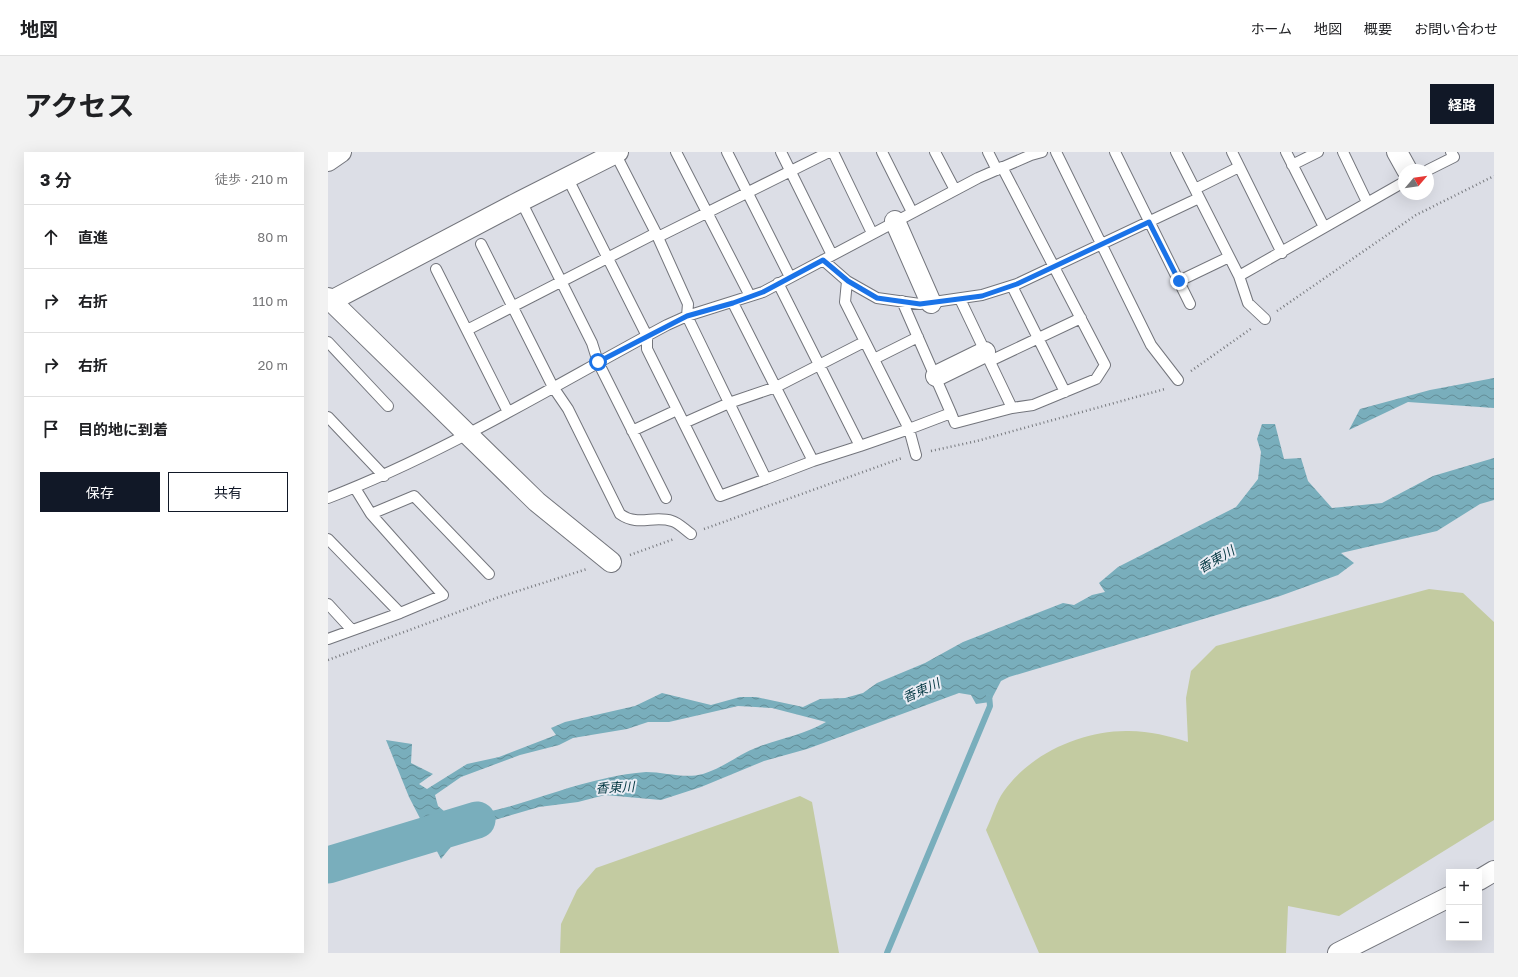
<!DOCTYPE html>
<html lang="ja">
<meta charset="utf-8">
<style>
:root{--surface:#fff;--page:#f2f2f2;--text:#202124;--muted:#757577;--line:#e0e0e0;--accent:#111827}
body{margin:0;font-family:"Golos Text","Noto Sans JP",sans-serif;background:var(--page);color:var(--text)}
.controls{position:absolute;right:12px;bottom:12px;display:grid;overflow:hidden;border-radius:0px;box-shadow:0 4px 16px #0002}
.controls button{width:36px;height:36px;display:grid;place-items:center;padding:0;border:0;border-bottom:1px solid var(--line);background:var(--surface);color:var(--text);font:20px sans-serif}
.compass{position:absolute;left:1070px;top:12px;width:36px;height:36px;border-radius:50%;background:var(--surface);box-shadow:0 4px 16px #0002;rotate:61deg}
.stop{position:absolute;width:12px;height:12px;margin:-9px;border:3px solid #1a73e8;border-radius:50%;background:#fff}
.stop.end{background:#1a73e8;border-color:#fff;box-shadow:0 1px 4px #0008}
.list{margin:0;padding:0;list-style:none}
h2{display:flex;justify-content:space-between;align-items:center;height:52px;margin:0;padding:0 16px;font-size:17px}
h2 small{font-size:13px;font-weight:400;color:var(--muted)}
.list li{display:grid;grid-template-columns:26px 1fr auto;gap:12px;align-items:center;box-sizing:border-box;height:64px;padding:0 16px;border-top:1px solid var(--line)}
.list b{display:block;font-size:15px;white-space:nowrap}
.list em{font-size:13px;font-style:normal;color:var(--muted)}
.actions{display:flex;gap:8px;padding:12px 16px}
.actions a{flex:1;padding:9px 0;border:1px solid var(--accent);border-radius:0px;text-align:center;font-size:14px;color:var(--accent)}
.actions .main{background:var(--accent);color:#fff}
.icon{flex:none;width:22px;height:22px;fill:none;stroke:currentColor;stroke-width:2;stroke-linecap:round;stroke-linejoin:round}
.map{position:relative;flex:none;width:1166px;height:801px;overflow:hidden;border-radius:0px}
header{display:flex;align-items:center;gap:24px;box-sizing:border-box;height:56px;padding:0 20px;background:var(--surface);border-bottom:1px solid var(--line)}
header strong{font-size:19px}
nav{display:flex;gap:22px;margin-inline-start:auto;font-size:14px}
.intro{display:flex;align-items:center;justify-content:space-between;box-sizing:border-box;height:96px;padding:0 24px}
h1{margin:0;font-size:28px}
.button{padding:10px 18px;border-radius:0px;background:var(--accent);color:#fff;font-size:14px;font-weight:700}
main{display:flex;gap:24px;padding:0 24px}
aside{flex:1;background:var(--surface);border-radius:0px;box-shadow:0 4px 16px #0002}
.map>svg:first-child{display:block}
.park{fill:#c3cba1}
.water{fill:url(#water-waves);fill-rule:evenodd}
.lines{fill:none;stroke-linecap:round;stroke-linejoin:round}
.stream{stroke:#79aebc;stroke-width:6}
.river{stroke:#79aebc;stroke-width:37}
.service-casing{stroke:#73757c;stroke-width:12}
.minor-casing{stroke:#73757c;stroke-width:22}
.path{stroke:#77797e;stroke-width:2.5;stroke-dasharray:1 3;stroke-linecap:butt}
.service{stroke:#fff;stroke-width:10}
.minor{stroke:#fff;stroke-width:20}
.route{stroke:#1a73e8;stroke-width:5}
.labels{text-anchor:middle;stroke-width:4;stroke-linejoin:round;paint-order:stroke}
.water-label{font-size:13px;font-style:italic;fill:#043843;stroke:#e9ecf4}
</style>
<header>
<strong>地図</strong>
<nav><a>ホーム</a><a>地図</a><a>概要</a><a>お問い合わせ</a></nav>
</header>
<div class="intro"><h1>アクセス</h1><a class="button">経路</a></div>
<main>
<aside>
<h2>3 分<small>徒歩 · 210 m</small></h2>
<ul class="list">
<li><svg class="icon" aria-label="ahead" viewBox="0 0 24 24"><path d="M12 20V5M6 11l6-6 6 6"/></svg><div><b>直進</b></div><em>80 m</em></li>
<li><svg class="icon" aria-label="right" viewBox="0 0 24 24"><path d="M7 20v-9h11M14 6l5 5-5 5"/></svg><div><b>右折</b></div><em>110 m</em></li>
<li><svg class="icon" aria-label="right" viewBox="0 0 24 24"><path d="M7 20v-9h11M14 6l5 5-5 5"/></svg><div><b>右折</b></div><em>20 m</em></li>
<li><svg class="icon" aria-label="arrive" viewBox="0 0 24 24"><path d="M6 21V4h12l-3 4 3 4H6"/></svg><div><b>目的地に到着</b></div></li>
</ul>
<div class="actions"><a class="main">保存</a><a>共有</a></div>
</aside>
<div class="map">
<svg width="1166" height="801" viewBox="0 0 1166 801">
<defs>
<pattern id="water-waves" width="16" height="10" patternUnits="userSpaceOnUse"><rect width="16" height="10" fill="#79aebc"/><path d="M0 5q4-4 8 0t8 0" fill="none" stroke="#638d98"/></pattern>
</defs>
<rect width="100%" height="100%" fill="#dcdee6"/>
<path class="park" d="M1101,437L1135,441L1166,470V668L1011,764L960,754L958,801H711L658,678C664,666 668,650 676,639C703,601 755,578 801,579C822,579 841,584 860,590L858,546L863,519L888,494Z
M472,644L484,650L511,801H232L233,772L249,738L268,716Z"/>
<path class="water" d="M1166,226V256L1080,250L1021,278L1032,257L1102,238Z
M934,272H947L956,307L973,306L980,329L1004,356L1054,351L1105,324L1166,306V348L1152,352L1109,379L1013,401L1026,411L1010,423L952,444L681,525L673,529L662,550L648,552L643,543L631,541L479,597L436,609L373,635L333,648L277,643L250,650L211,655L132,678L126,691L113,707L81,645L58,588L84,592L83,611L105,622L91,632L99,637L139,612L171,605L228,583L223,576L237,570L307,554L334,541L383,553L412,545H428L475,555L492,547L517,546L535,541L549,531L597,511L635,490L735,451L746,453L764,443L777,440L771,431L790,415L908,355L930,327L933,300L929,287ZM410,554L444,556L498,570C475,583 454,586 430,595C411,602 395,616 375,622C356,627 337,620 318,620C305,621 291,623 279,626C225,637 178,662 123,665L110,654L107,643L133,625L192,603L231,593L245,586L299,577L320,570H341Z"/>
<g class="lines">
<path class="stream" d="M559,801L662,554L661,543"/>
<path class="river" d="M0,713L149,668"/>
<g class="service-casing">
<path id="service" d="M348,0L422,144
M399,0L462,125
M453,0L504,103
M505,0L544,81
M554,0L584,60
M607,0L627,38
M660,0L669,18
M728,0L823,193L850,228
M787,0L862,152
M848,0L911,124L920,151L937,167
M904,0L954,101
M958,0L996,75
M1015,0L1039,50
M287,1L328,81L360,152L359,164L438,327L485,309
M964,13L990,0
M1100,18L1126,5L1123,0
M239,25L319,184V197L392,344L438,327
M867,37L911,15
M193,49L264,191L270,210L338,346
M330,85L501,0
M153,92L225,235L240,257L292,362C310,375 325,363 344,369C351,371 357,378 363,382
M495,108L519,129L549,146L592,152L654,143L689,132L871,46
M108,117L180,260
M911,124L1076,30
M519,129L517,150L581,277L623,261L574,149
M851,129L901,105
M450,131L532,294L581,277L588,303
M684,134L737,240
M632,147L684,256L705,253L768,227L777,213L674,15
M405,151L485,309L532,294
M139,178L328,81
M0,190L60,254
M546,207L590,185
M662,209L753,166
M623,261L627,271L684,256
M0,265L56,324
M356,271L401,251L448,235L536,190
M304,279L349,258
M27,336L43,362L86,344L161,422
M0,346C119,300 227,233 339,173L359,164L435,140L650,26L703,3L714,0
M0,387L72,461L115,443L43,362
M0,452L23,477
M0,487L72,461"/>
</g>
<g class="minor-casing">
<path id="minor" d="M1069,0L1079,18
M0,9L13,0
M567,69L603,151
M0,146L209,350L283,410
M3,149L193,49L290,0
M608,224L657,200
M1151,728L1166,719
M1010,801L1121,745"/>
</g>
<path class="path" d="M949,159L1088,63L1166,24
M863,219L924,176
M603,299L649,289L837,237
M376,377L574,306
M302,403L346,387
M0,508L171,445L259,417"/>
<use href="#service" class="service"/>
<use href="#minor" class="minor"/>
</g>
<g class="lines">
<path class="route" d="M270,210L359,164L405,151L435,140L495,108L520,129L549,146L592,152L654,144L689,132L821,70L851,129"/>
</g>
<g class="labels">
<g class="water-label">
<text transform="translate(888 407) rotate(-30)" y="5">香東川</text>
<text transform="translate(593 538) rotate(-24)" y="5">香東川</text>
<text transform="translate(287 635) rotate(-3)" y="5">香東川</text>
</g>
</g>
</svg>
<div class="controls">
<button>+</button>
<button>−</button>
</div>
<svg class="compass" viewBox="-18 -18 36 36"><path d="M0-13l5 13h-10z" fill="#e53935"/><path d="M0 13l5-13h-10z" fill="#757577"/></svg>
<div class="stop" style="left:270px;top:210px"></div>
<div class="stop end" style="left:851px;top:129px"></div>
</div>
</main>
